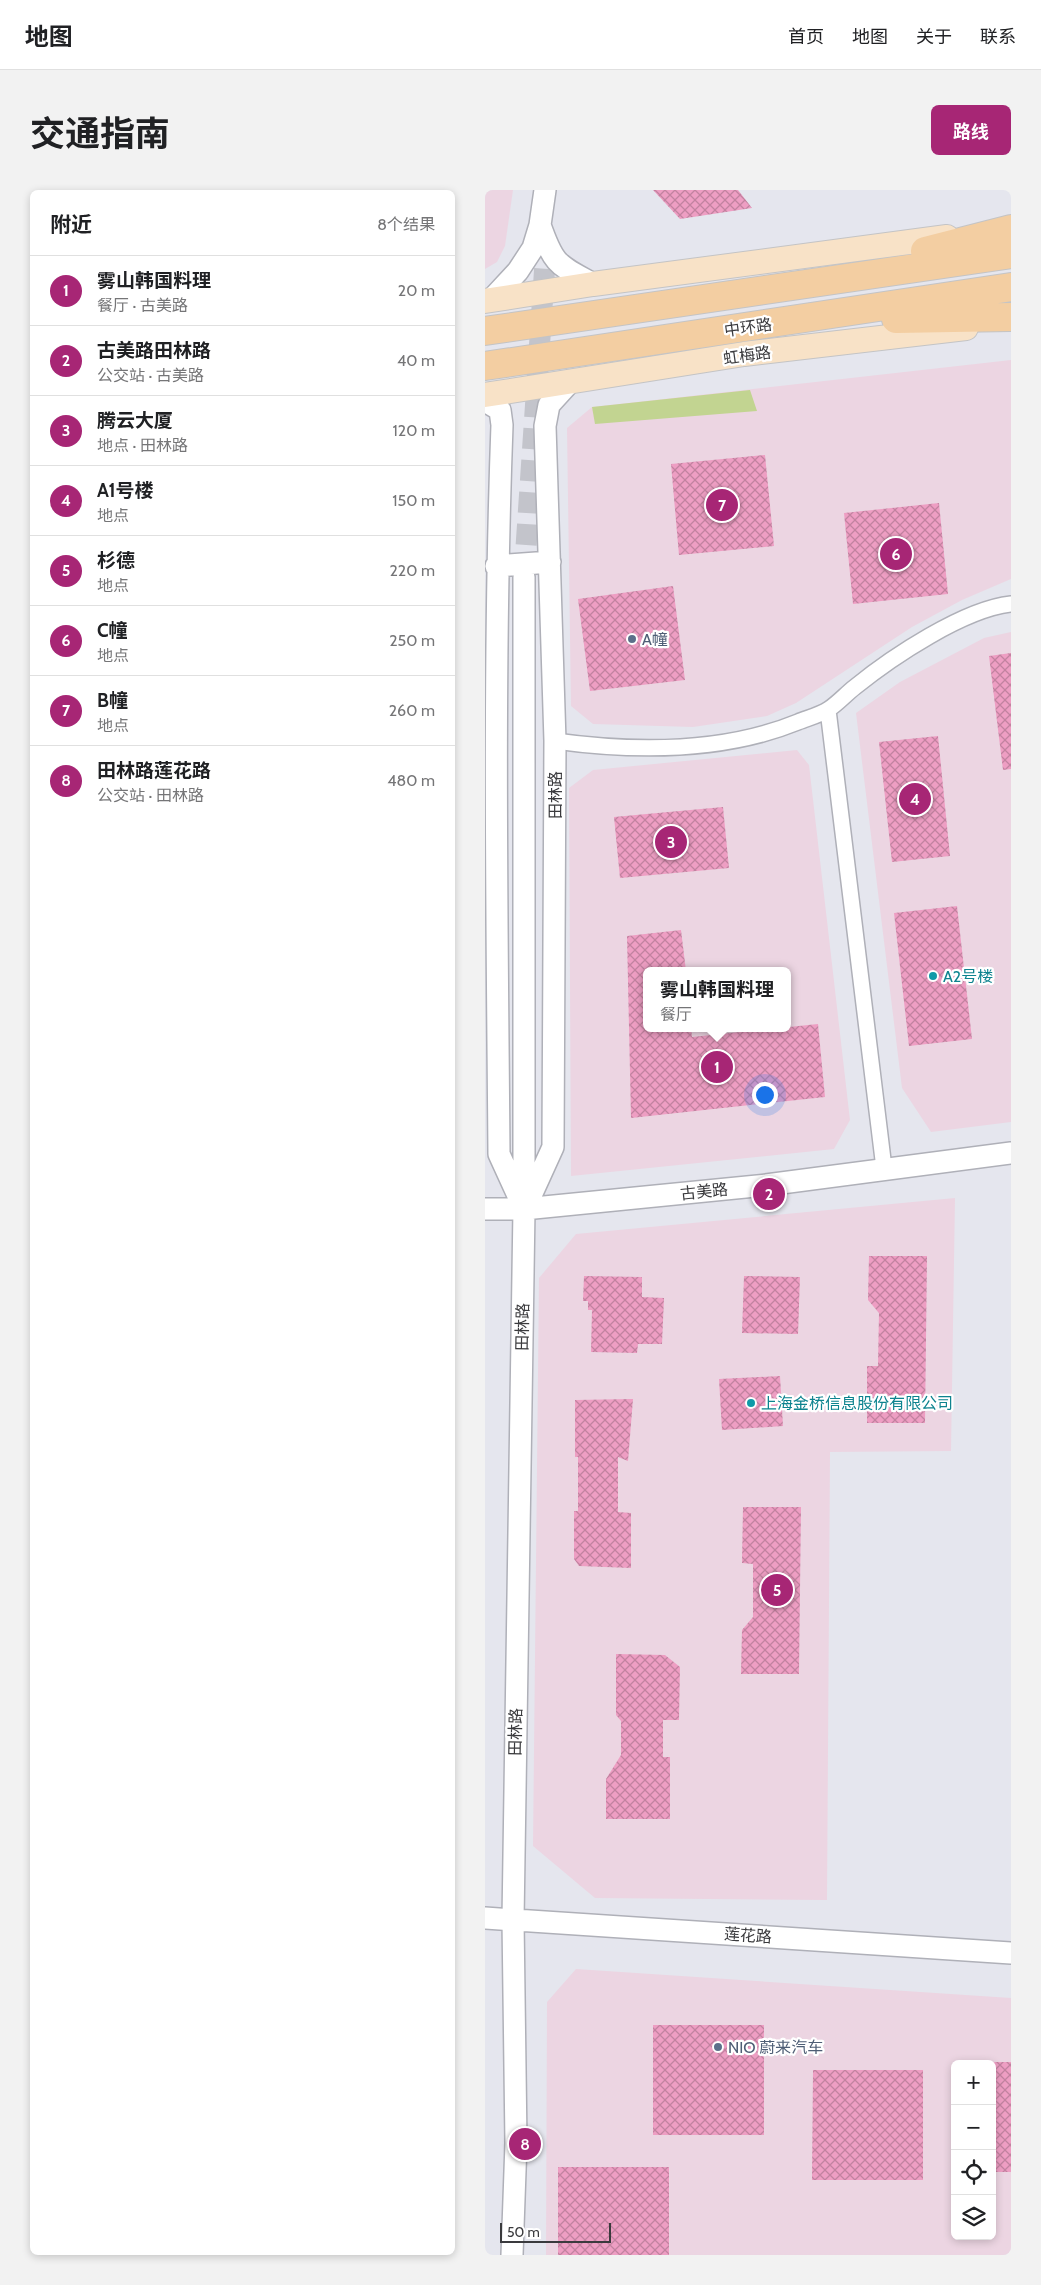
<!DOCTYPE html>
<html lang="zh">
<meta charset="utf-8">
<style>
:root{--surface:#fff;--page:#f2f2f2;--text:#202124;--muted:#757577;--line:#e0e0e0;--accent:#a72675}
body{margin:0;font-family:Cabin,"Noto Sans SC",sans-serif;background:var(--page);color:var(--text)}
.controls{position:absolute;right:15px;bottom:15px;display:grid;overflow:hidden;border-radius:8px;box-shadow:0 2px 8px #0003}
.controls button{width:45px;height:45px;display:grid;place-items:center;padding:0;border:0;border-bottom:1px solid var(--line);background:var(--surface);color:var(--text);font:25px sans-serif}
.scale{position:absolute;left:15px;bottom:12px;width:111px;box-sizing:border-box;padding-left:5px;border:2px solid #3a3a3d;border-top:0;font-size:14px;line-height:18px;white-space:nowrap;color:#3a3a3d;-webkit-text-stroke:4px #fff;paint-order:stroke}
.you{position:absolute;left:279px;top:904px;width:18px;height:18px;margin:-12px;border:4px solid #fff;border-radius:50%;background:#1a73e8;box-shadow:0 0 0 8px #1a73e833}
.badge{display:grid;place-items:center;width:32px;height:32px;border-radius:50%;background:var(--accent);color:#fff;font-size:16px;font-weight:700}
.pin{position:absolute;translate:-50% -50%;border:2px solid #fff;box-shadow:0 1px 5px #0006}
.popup{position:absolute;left:158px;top:777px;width:148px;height:65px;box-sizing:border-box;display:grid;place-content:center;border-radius:8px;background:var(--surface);filter:drop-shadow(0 1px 4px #0005);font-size:16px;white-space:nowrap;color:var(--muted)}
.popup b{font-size:19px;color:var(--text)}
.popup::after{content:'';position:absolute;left:50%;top:100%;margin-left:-10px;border:10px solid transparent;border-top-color:var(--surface)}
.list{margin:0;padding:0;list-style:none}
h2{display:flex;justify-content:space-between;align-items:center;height:65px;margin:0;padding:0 20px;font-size:21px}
h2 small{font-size:16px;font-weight:400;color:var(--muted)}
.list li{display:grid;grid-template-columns:32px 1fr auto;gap:15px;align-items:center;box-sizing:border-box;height:70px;padding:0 20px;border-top:1px solid var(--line)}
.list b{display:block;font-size:19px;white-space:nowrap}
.list p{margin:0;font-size:16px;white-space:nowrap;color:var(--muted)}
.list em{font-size:16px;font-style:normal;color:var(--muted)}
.icon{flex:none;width:28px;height:28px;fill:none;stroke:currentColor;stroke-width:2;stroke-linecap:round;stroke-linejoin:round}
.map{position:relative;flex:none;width:526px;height:2065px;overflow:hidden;border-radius:8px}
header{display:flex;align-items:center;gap:30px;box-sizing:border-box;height:70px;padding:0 25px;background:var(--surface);border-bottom:1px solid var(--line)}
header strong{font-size:24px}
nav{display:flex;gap:28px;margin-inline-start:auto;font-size:18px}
.intro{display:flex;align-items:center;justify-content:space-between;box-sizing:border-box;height:120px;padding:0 30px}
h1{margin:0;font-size:35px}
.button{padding:12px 22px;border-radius:8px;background:var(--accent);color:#fff;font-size:18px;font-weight:700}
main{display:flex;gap:30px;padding:0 30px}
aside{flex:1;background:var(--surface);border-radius:8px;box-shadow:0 2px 8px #0003}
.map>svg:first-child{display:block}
.commercial{fill:#ecd5e2;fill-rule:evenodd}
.grass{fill:#c2d491}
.building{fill:url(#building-cross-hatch)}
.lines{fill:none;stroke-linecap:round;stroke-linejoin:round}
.secondary-tunnel{stroke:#c3c4cb;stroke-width:21;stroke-dasharray:21 11;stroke-linecap:butt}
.street-casing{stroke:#afb0b8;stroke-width:18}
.secondary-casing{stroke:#afb0b8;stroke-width:24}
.primary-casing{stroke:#c4c4c5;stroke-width:26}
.highway-casing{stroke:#c4c4c5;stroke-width:30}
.street{stroke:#fff;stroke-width:15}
.secondary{stroke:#fff;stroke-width:21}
.primary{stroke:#f8e2c7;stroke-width:24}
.highway{stroke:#f3cea2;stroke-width:28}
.service-dot{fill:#5c6f8a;stroke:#fff;stroke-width:2}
.culture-dot{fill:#0f9aa8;stroke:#fff;stroke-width:2}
.labels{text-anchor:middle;stroke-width:4.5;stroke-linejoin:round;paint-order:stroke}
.street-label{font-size:16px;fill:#3a3a3d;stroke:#fff}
.service-label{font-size:16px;fill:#4e5e75;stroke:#fff;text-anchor:start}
.culture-label{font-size:16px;fill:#0d838f;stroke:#fff;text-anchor:start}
</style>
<header>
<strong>地图</strong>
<nav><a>首页</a><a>地图</a><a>关于</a><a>联系</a></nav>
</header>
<div class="intro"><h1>交通指南</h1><a class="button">路线</a></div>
<main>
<aside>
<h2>附近<small>8个结果</small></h2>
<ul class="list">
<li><span class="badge">1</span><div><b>雾山韩国料理</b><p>餐厅 · 古美路</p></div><em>20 m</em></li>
<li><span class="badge">2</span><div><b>古美路田林路</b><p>公交站 · 古美路</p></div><em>40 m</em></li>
<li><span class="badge">3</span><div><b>腾云大厦</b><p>地点 · 田林路</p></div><em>120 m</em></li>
<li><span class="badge">4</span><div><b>A1号楼</b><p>地点</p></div><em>150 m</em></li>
<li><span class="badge">5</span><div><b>杉德</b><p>地点</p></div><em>220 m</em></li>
<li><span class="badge">6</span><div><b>C幢</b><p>地点</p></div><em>250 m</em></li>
<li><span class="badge">7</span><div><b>B幢</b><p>地点</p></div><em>260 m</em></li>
<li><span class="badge">8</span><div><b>田林路莲花路</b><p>公交站 · 田林路</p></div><em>480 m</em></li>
</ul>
</aside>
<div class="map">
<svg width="526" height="2065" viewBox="0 0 526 2065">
<defs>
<pattern id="building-cross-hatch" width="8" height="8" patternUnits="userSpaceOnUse" patternTransform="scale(1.25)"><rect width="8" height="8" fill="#ee9ec3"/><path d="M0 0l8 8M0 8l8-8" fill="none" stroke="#c282a0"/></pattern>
</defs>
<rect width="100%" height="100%" fill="#e5e6ee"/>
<path class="commercial" d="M0,0H28L20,56L12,72L0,79Z
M526,170V389L477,410L427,437L311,513L282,526L208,537L108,534L86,516L82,238L107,217Z
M526,442V932L446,942L417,898L371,523L415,492L499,448Z
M312,560L324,575L365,930L349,959L86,986L84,598L108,580ZM162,781H302V838H162Z
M470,1008L466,1261L345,1262L342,1710L110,1708L48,1656L54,1088L91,1044Z
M91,1779L526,1808V2065H61L62,1812ZM470,1874H507V2046H470Z"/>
<path class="grass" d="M265,200L272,221L110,234L107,217Z"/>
<path class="building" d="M168,0H253L267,18L195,29Z
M280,265L289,356L194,365L186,274Z
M454,313L463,404L368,414L359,323Z
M188,396L200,490L105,501L93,409Z
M526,463V579L518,580L504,466Z
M453,546L465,666L407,672L394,552Z
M238,617L244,678L135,688L129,627Z
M472,716L487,849L424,856L409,723Z
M196,740L201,781H162V838H206L207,847L333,834L340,907L146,928L142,746Z
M384,1066H442L440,1233H382V1176H393L394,1123L383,1110Z
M99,1086L157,1087V1107L179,1108L177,1154H153L152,1163L106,1162L107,1120H103V1111H98Z
M259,1086L315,1087L313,1144L257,1143Z
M295,1186L298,1236L237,1240L234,1189Z
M148,1209L143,1271L133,1267V1322L146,1323V1378L94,1376L89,1369V1321H93V1267H90V1210Z
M258,1317H316L314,1484H256L257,1440L268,1427V1374L257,1373Z
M131,1464L180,1465L195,1477L194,1530H178V1567H185V1629H121V1589L136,1565V1531L131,1525Z
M168,1835H279V1945H168Z
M507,1872H526V1982H507Z
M328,1880H438V1990H327Z
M73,1977H184V2065H73Z"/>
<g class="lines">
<path class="secondary-tunnel" d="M39,387L62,43"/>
<g class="street-casing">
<path id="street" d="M343,520L399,978
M70,551C150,562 237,563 313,532C323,528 335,525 344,519C353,513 361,504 370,497C407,467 479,419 526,414"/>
</g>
<g class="secondary-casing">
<path id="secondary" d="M55,35L60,0
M7,109L33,81L48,58L55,35C69,75 72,74 108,94
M0,211L15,220L17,235C8,478 12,721 14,964L36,1012
M11,376L65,372
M43,1012L68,957L70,551L60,236L64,215L85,192
M0,1019H39L281,995L526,963
M0,1728L526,1763
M27,2065L31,1953L28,1730L39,1019V387"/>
</g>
<g class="primary-casing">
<path id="primary" d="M0,111L108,94L462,47
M0,205L259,164L481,138"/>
</g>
<g class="highway-casing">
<path id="highway" d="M440,61L526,39
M411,129L526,127
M0,141L526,64
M0,176L526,97"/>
</g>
<use href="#street" class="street"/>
<use href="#secondary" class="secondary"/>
<use href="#primary" class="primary"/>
<use href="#highway" class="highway"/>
</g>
<g class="service-dot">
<circle cx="147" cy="449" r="5"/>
<circle cx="233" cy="1857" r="5"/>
</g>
<g class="culture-dot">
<circle cx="448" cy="786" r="5"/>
<circle cx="266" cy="1213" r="5"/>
</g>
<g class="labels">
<g class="street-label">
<text transform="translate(263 137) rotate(-8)" y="6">中环路</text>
<text transform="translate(262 165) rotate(-8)" y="6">虹梅路</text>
<text transform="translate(70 605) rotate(-90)" y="6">田林路</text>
<text transform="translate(219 1001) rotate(-6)" y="6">古美路</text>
<text transform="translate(37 1137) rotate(-89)" y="6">田林路</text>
<text transform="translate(30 1542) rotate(-89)" y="6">田林路</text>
<text transform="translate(263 1745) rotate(4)" y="6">莲花路</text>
</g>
<g class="service-label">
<text x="157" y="455">A幢</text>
<text x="243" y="1863">NIO 蔚来汽车</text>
</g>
<g class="culture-label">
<text x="458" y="792">A2号楼</text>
<text x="276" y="1219">上海金桥信息股份有限公司</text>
</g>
</g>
</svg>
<div class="controls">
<button>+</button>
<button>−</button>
<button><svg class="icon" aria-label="locate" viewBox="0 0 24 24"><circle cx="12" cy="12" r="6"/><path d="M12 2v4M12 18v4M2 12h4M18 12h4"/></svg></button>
<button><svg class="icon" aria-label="layers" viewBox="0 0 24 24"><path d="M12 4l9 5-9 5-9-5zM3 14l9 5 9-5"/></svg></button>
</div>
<div class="scale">50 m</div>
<div class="you"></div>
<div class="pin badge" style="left:232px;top:877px">1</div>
<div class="popup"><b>雾山韩国料理</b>餐厅</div>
<div class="pin badge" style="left:284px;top:1004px">2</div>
<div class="pin badge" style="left:186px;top:652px">3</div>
<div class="pin badge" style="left:430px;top:609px">4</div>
<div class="pin badge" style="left:292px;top:1400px">5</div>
<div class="pin badge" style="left:411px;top:364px">6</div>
<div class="pin badge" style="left:237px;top:315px">7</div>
<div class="pin badge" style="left:40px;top:1954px">8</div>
</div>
</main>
